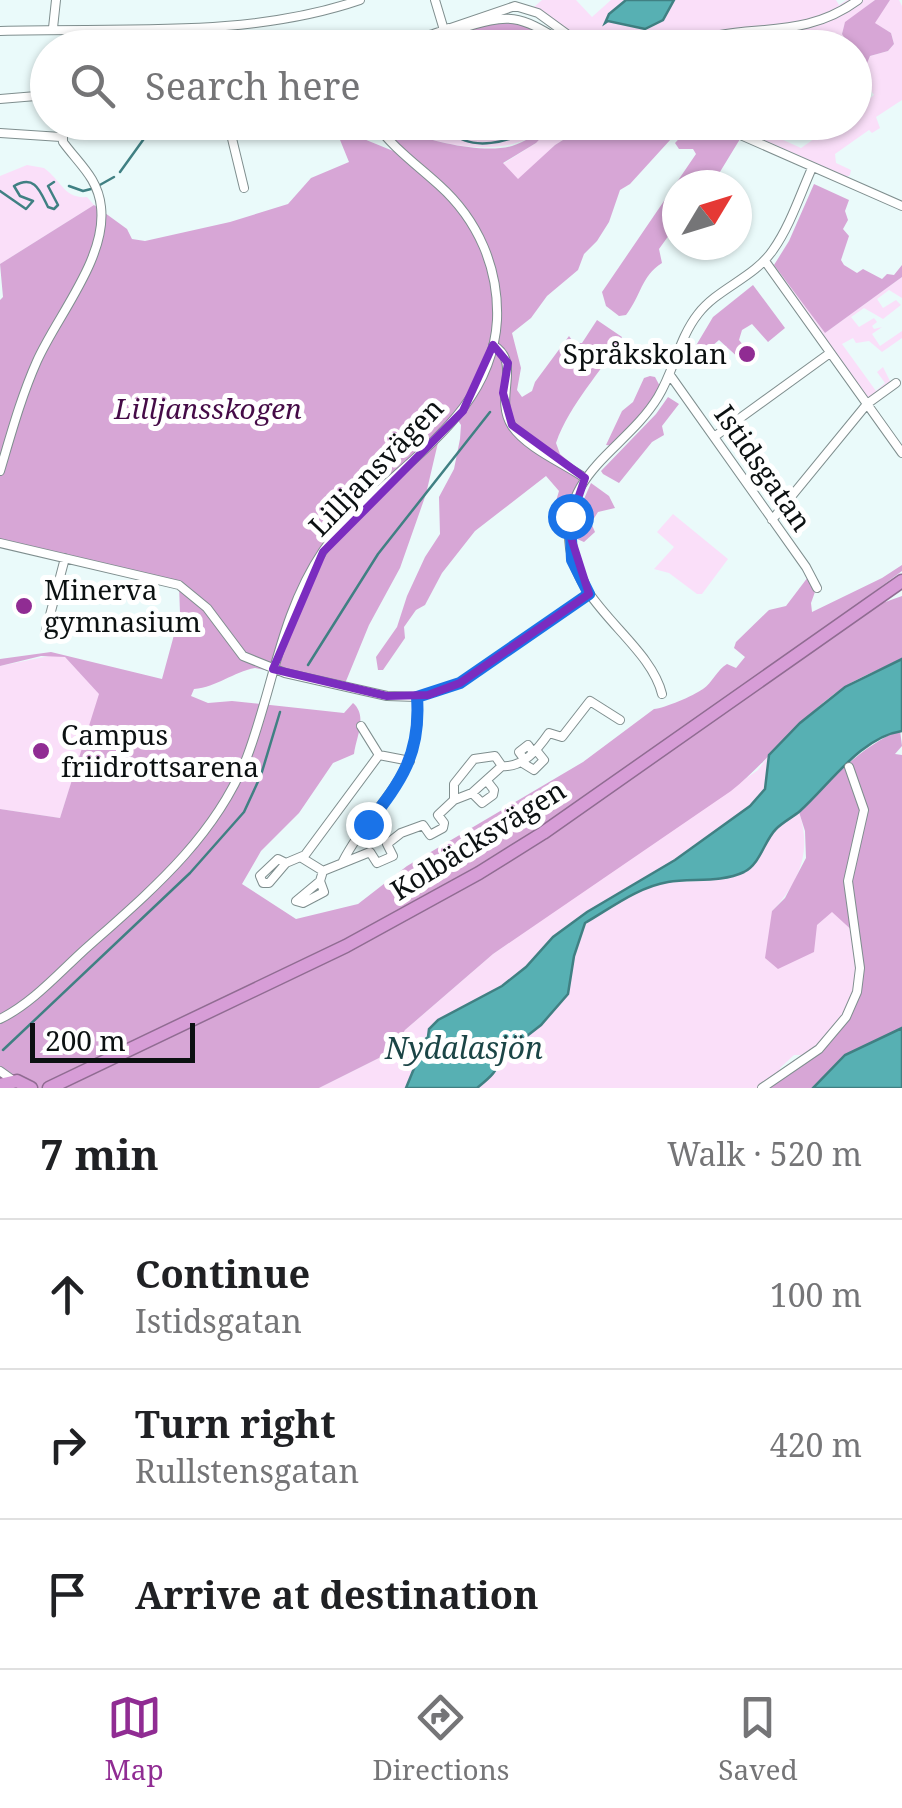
<!DOCTYPE html>
<meta charset="utf-8">
<style>
:root{--surface:#fff;--page:#f6f6f6;--text:#202124;--muted:#757577;--line:#e0e0e0;--accent:#902c93}
body{margin:0;font-family:"Noto Serif",serif;background:var(--page);color:var(--text)}
.compass{position:absolute;left:662px;top:170px;width:90px;height:90px;border-radius:50%;background:var(--surface);box-shadow:0 2px 8px #0004;rotate:52deg}
.scale{position:absolute;left:30px;bottom:25px;width:165px;box-sizing:border-box;padding-left:10px;border:5px solid #0c1112;border-top:0;font-size:28px;line-height:35px;white-space:nowrap;color:#0c1112;-webkit-text-stroke:8px #fff;paint-order:stroke}
.stop{position:absolute;width:30px;height:30px;margin:-22px;border:8px solid #1a73e8;border-radius:50%;background:#fff}
.stop.end{background:#1a73e8;border-color:#fff;box-shadow:0 2px 10px #0008}
.list{margin:0;padding:0;list-style:none}
h2{display:flex;justify-content:space-between;align-items:center;height:130px;margin:0;padding:0 40px;font-size:42px}
h2 small{font-size:32px;font-weight:400;color:var(--muted)}
.list li{display:grid;grid-template-columns:65px 1fr auto;gap:30px;align-items:center;box-sizing:border-box;height:150px;padding:0 40px;border-top:2px solid var(--line)}
.list b{display:block;font-size:38px;white-space:nowrap}
.list p{margin:0;font-size:32px;white-space:nowrap;color:var(--muted)}
.list em{font-size:32px;font-style:normal;color:var(--muted)}
.icon{flex:none;width:55px;height:55px;fill:none;stroke:currentColor;stroke-width:2;stroke-linecap:round;stroke-linejoin:round}
.map{position:relative;flex:none;width:902px;height:1088px;overflow:hidden}
.search{position:absolute;background:var(--surface);box-shadow:0 2px 8px #0004;left:30px;right:30px;top:30px;height:110px;display:flex;align-items:center;gap:25px;box-sizing:border-box;padding:0 35px;border-radius:55px;color:var(--muted);font-size:38px}
.sheet{height:580px;background:var(--surface)}
nav{display:flex;justify-content:space-around;align-items:center;box-sizing:border-box;height:140px;border-top:2px solid var(--line);background:var(--surface);font-size:28px;color:var(--muted)}
nav a{display:grid;justify-items:center;gap:5px}
nav .on{color:var(--accent)}
.map>svg:first-child{display:block}
.green{fill:#fadff9}
.forest{fill:#d7a6d6}
.water{fill:#57b0b3;stroke:#408083;stroke-width:2.5}
.lines{fill:none;stroke-linecap:round;stroke-linejoin:round}
.stream{stroke:#408083;stroke-width:2.5}
.minor-casing{stroke:#7f8e8e;stroke-width:10}
.highway-casing{stroke:#906c92;stroke-width:15}
.minor{stroke:#fff;stroke-width:8}
.highway{stroke:#d79dd7;stroke-width:12}
.route{stroke:#1a73e8;stroke-width:12}
.marked{fill:none;stroke:#7b2cbf;stroke-width:8;stroke-linejoin:round}
.poi-dot{fill:#902c93;stroke:#fff;stroke-width:4}
.labels{text-anchor:middle;stroke-width:10;stroke-linejoin:round;paint-order:stroke}
.poi-label{font-size:28px;fill:#0c1112;stroke:#fff;text-anchor:start}
.park-label{font-size:28px;font-style:italic;fill:#450b47;stroke:#fff}
.street-label{font-size:28px;fill:#0c1112;stroke:#fff}
.water-label{font-size:30px;font-style:italic;fill:#1b4546;stroke:#fff}
</style>
<div class="map">
<svg width="902" height="1088" viewBox="0 0 902 1088">
<rect width="100%" height="100%" fill="#eafafa"/>
<path class="green" d="M542,0H576L592,17L611,0H626L609,14L608,21L643,29L674,0H836L839,5L847,0H875L845,23L842,34L850,48L841,40L837,43L830,35L813,47H804L814,38L783,44L780,48L592,47L534,7Z
M890,0H899L902,6V100L876,117L880,128L872,133L869,130L835,154L836,163L851,170L850,175L847,177L757,137L758,125L761,130L801,148L824,132L820,125L823,123L828,129L838,123L854,122L855,110L874,95L867,85L855,93V81L862,83L868,78L855,54L865,67L870,56L888,51L894,44L891,33L874,23Z
M404,123H590L555,145L518,180L503,164L536,143L527,139C491,155 447,145 412,134Z
M27,165L44,168C61,180 64,199 87,197L94,205L0,264V176Z
M774,265L825,333L902,277V298L889,290L877,299L883,308L896,300L901,305L883,319L864,308L851,317L859,327L874,318L877,322L872,326L874,329L882,327L872,334L880,346L902,331V338L882,352L869,341L856,343L853,338L842,344L876,391L885,383L877,372L883,367L891,383L869,400Z
M673,514L728,559L702,594H697L669,573L654,569L674,547L657,532Z
M54,655L65,657L100,694L60,818L0,809V666Z
M769,755L765,790L750,806L675,860L587,912L553,937L526,967L502,986L438,1020L413,1054L415,1066L406,1088H319L379,1058L385,1063L405,1030L493,954L758,770Z
M799,812C812,850 800,882 772,911L817,925L832,911L856,934L857,992L846,1017L804,1060L801,1055H794L780,1068L781,1075L762,1088H477C488,1079 499,1071 500,1057L541,1025L568,994L574,956L585,923L637,892L666,882L701,881L744,872L753,864L777,827Z"/>
<path class="forest" d="M875,0H890L875,23L891,33L894,44L888,51L870,56L865,68L855,54L854,48L850,47L842,34L845,22Z
M508,21L524,23L566,48H403C439,41 471,26 508,21Z
M347,123H365L361,132L354,135L403,155L385,138L379,123H404L408,132C434,142 484,154 512,146C525,142 536,133 549,129L536,143L503,163L518,179L555,145L590,123H624L634,132L644,133L653,128L671,139L630,184L620,190L609,222L597,241L584,254L578,270L547,296L531,318L512,333L521,368L517,390L522,397L532,391L535,382L569,336L574,343H582L597,320L622,337C601,373 570,403 556,443L560,454L586,476L573,504L556,501L559,491L546,476L475,531L442,573L425,605L416,610L404,627L405,638L383,670H378L376,657L397,627L407,596L425,557L440,534L439,497L454,469L460,439L461,425L457,419L440,434L426,494L400,568L369,625L344,686L255,668C233,672 217,687 194,689L191,696L208,703L232,701L344,713L353,703C368,716 356,737 354,754L333,763L299,813L261,851L242,884L296,919L358,904L407,866L583,762L654,709C665,708 693,696 703,689C712,683 717,670 727,664L736,668L745,657L734,648L736,642L769,610L786,606L808,577L816,589L811,603L812,612L882,578L902,565V571L867,597L874,606L902,596V659C884,668 863,675 846,686C802,714 771,759 731,791L493,954L405,1030L384,1064L379,1058L319,1088H0V809L60,818L99,694L65,657L41,656L0,666V659L51,652L162,679L180,613L179,585L0,543V300L3,297L0,264L94,205L127,229L132,239L145,241L230,222L288,204L311,178L349,162L338,135Z
M693,124H708L740,139L712,185H677V224L659,249L662,263C641,276 641,296 626,315L619,316L606,306L602,292L696,154L693,149H679L675,143Z
M814,184L849,200L845,211L848,220L843,229L849,236L841,260L844,265L857,273L863,269L882,279L887,274L894,275L902,265V277L825,333L774,265L789,241Z
M753,285L785,328L768,342L752,324L742,330L739,340L752,356L741,360L719,340L689,366L685,364L713,317Z
M650,376L655,377L662,390L614,446L606,445L622,411L633,402L644,378Z
M668,397L679,404L662,426L664,435L652,442L619,483L603,474L601,471L656,414Z
M591,483L609,496L615,508L598,512L591,523L595,532L584,542L577,539L580,508Z
M900,730L902,746L895,754L902,755V1028L845,1055L813,1088H762L830,1037L857,992L856,934L832,912L817,925L814,952L778,969L765,958L772,911L785,898L806,858L805,831L799,812C829,781 860,747 900,730Z"/>
<path class="water" d="M626,0H674L663,20L645,29L608,21L605,23L609,14Z
M902,659V731C861,737 830,784 800,811C793,817 783,822 776,829C764,841 761,863 744,872C721,883 692,878 668,882C638,887 611,908 585,923L574,956L568,994L541,1025L500,1057C499,1071 488,1079 477,1088H406L415,1066L413,1049L428,1037L429,1029L438,1020L502,986L526,967L553,937L587,912L675,860L750,806L765,789L769,755L800,723L845,687Z
M902,1028V1088H813L845,1055Z"/>
<g class="lines">
<path class="stream" d="M445,122L456,127L483,122
M447,124C461,157 520,142 539,122
M120,172L156,122
M69,186L83,191L91,189
M98,186L114,177
M0,191L26,209L33,201L20,196L14,186C35,174 40,191 48,207L54,209L58,205L48,186L54,182
M308,665L378,554L490,412
M3,1050L190,873L244,812L261,775L280,712"/>
<g class="minor-casing">
<path id="minor" d="M435,0L444,30
M53,28L56,0
M449,28L456,30C517,10 520,17 573,48
M0,31C119,27 246,39 360,0
M377,48L433,34L515,6L538,13L586,48
M679,48C740,18 797,45 858,0
M0,99L48,95
M228,122L244,188
M711,122L902,206
M0,133L61,137
M765,261L902,453
M493,345C523,363 493,397 512,426C527,448 563,463 585,478
M670,375L806,567L817,588
M714,437L830,353
M0,471C11,434 21,397 37,361C57,316 107,258 101,207C98,178 79,164 63,142V122
M772,520L867,404L896,383
M0,543L179,585L207,608L243,656L285,673L387,696L417,697L460,683L589,594
M45,634L65,558
M662,694C650,644 578,607 570,548C559,472 625,451 658,397C674,371 679,338 698,314C718,288 754,278 773,250C790,226 800,195 812,168
M379,755L410,761
M524,759L519,752L528,745L533,752
M521,762L534,770L544,760L536,750
M502,766C523,768 538,749 549,733L562,737L590,701L620,720
M472,793L482,803L493,795L494,790L487,781
M302,858L323,871L370,852L377,863L393,856L387,844L401,833L423,825L430,835L443,828L444,823L438,815L454,800V784L474,759L495,756L502,766L472,793L454,800
M343,861C377,796 422,781 417,697
M286,863L278,859L260,876L263,883H269L286,863L305,855L379,755L361,726
M320,881L324,892L303,903L296,901L320,881L323,871
M0,1019C31,1004 57,975 82,952C147,894 214,840 247,757C273,688 281,613 323,551C378,471 491,428 497,320C499,268 478,220 439,185C417,165 392,147 374,122
M0,1071L14,1081
M762,1088L819,1049L846,1017L857,992L860,968L848,881L864,810L849,767"/>
</g>
<g class="highway-casing">
<path id="highway" d="M0,1085L17,1081L31,1088
M49,1088L346,946L479,873L543,833L902,581"/>
</g>
<use href="#minor" class="minor"/>
<use href="#highway" class="highway"/>
</g>
<g class="lines">
<path class="route" d="M368,824C402,780 421,754 417,697L460,683L589,594L572,560L570,516"/>
</g>
<path class="marked" d="M493,345L508,363L503,393L512,425L585,478L568,528L589,594L460,683L428,695L387,696L273,669L323,552L463,411Z"/>
<g class="poi-dot">
<circle cx="747" cy="354" r="10"/>
<circle cx="24" cy="606" r="10"/>
<circle cx="41" cy="751" r="10"/>
</g>
<g class="labels">
<g class="poi-label">
<text x="727" y="364" text-anchor="end">Språkskolan</text>
<text x="44" y="600">Minerva<tspan x="44" dy="32">gymnasium</tspan></text>
<text x="61" y="745">Campus<tspan x="61" dy="32">friidrottsarena</tspan></text>
</g>
<g class="park-label">
<text x="208" y="419">Lilljansskogen</text>
</g>
<g class="street-label">
<text transform="translate(376 467) rotate(-46)" y="10">Lilljansvägen</text>
<text transform="translate(763 468) rotate(55)" y="10">Istidsgatan</text>
<text transform="translate(478 840) rotate(-32)" y="10">Kolbäcksvägen</text>
</g>
<g class="water-label">
<text x="464" y="1059">Nydalasjön</text>
</g>
</g>
</svg>
<svg class="compass" viewBox="-18 -18 36 36"><path d="M0-13l5 13h-10z" fill="#e53935"/><path d="M0 13l5-13h-10z" fill="#757577"/></svg>
<div class="scale">200 m</div>
<div class="stop" style="left:570px;top:516px"></div>
<div class="stop end" style="left:368px;top:824px"></div>
<div class="search"><svg class="icon" aria-label="search" viewBox="0 0 24 24"><circle cx="10" cy="10" r="6"/><path d="M15 15l6 6"/></svg>Search here</div>
</div>
<section class="sheet">
<h2>7 min<small>Walk · 520 m</small></h2>
<ul class="list">
<li><svg class="icon" aria-label="ahead" viewBox="0 0 24 24"><path d="M12 20V5M6 11l6-6 6 6"/></svg><div><b>Continue</b><p>Istidsgatan</p></div><em>100 m</em></li>
<li><svg class="icon" aria-label="right" viewBox="0 0 24 24"><path d="M7 20v-9h11M14 6l5 5-5 5"/></svg><div><b>Turn right</b><p>Rullstensgatan</p></div><em>420 m</em></li>
<li><svg class="icon" aria-label="arrive" viewBox="0 0 24 24"><path d="M6 21V4h12l-3 4 3 4H6"/></svg><div><b>Arrive at destination</b></div></li>
</ul>
</section>
<nav>
<a class="on"><svg class="icon" aria-label="map" viewBox="0 0 24 24"><path d="M3 6l6-2 6 2 6-2v14l-6 2-6-2-6 2zM9 4v14M15 6v14"/></svg>Map</a>
<a><svg class="icon" aria-label="directions" viewBox="0 0 24 24"><path d="M12 3l9 9-9 9-9-9zM9 14v-3h6M13 9l2 2-2 2"/></svg>Directions</a>
<a><svg class="icon" aria-label="saved" viewBox="0 0 24 24"><path d="M7 4h10v16l-5-4-5 4z"/></svg>Saved</a>
</nav>
